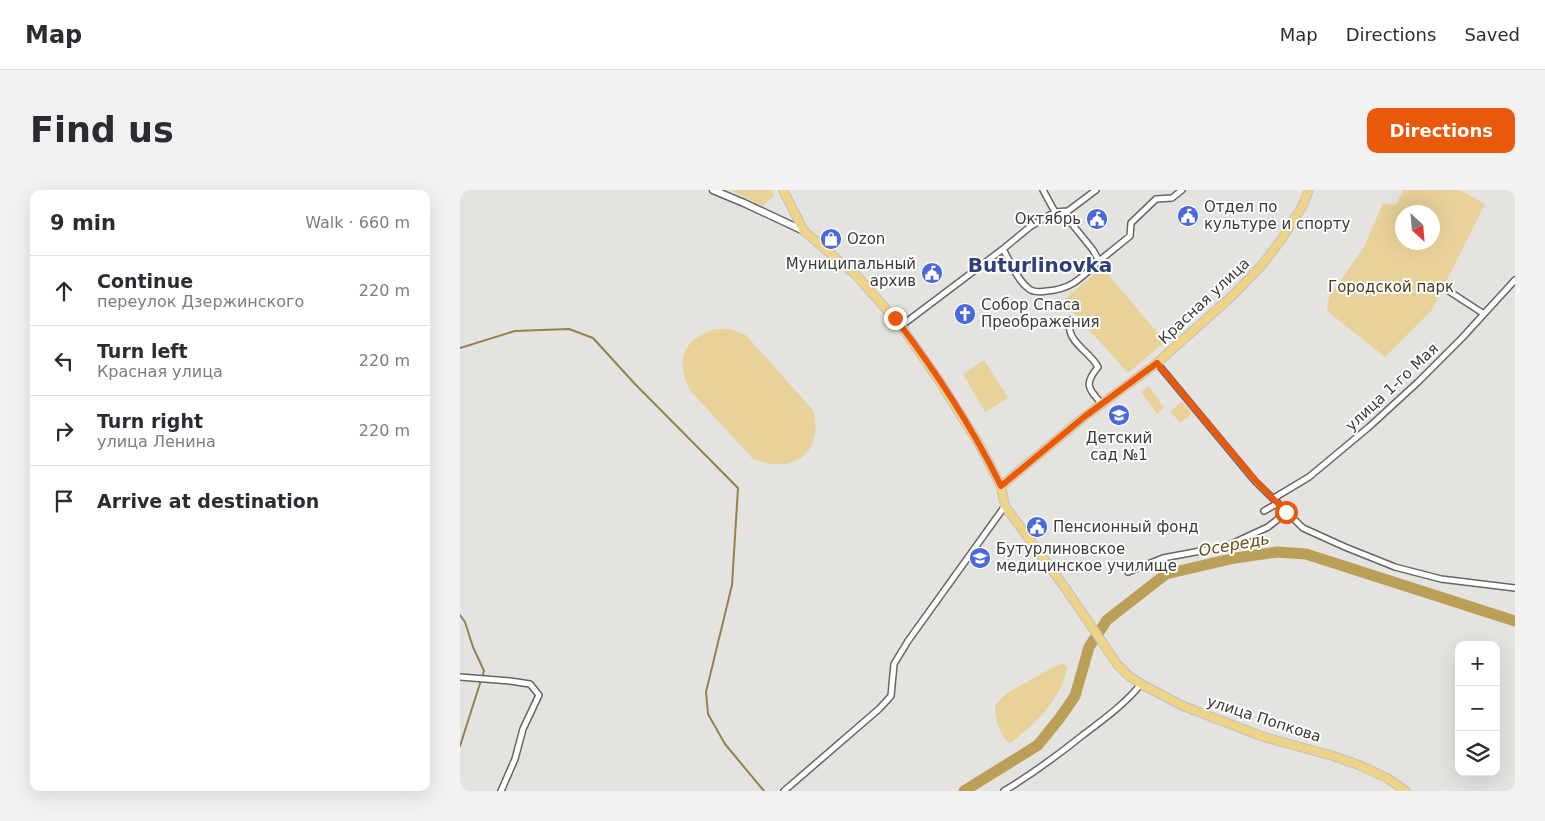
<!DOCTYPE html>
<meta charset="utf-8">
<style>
:root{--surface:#fff;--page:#f2f2f3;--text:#2b2b33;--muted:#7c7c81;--line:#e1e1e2;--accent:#ea580c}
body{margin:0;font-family:"DejaVu Sans",sans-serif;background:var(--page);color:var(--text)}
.controls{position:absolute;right:15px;bottom:15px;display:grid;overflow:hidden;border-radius:10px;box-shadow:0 5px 20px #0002}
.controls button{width:45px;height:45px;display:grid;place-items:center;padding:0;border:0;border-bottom:1px solid var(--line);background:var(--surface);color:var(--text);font:25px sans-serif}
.compass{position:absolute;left:935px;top:15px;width:45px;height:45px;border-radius:50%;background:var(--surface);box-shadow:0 5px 20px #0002;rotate:154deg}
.stop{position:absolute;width:15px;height:15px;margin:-11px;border:4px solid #ea580c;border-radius:50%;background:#fff}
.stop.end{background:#ea580c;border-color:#fff;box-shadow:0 1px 5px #0008}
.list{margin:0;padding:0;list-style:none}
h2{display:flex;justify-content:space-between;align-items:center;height:65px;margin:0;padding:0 20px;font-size:21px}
h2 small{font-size:16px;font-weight:400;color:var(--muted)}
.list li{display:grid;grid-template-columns:32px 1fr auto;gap:15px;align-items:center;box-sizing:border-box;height:70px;padding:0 20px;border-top:1px solid var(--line)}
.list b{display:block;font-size:19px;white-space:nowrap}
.list p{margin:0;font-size:16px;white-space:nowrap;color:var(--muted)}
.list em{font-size:16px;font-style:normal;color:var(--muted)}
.icon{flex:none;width:28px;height:28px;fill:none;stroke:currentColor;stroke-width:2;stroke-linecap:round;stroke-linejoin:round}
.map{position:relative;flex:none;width:1055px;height:601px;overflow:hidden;border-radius:10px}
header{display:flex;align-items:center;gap:30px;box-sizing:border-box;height:70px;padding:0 25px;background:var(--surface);border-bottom:1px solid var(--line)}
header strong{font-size:24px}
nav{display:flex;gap:28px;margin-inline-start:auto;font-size:18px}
.intro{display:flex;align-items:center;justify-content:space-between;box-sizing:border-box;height:120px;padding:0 30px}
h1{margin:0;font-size:35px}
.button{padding:12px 22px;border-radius:10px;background:var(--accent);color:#fff;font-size:18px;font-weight:700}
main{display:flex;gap:30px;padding:0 30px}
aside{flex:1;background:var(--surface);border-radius:10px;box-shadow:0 5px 20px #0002}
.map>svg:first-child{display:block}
.green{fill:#e9d299;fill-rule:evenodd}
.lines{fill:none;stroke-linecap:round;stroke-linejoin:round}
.stream{stroke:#95814e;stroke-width:2}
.river{stroke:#bc9f57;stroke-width:11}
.minor-casing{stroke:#666562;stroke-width:8}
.tertiary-casing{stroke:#666562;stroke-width:9}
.primary-casing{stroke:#c0c0c0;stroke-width:10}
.minor{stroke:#fff;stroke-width:5}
.tertiary{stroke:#fff;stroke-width:6}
.primary{stroke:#efd387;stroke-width:8}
.route{stroke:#ea580c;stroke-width:6}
.labels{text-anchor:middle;stroke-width:4;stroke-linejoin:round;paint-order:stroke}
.poi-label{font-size:15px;fill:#3b3a39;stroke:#fff;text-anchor:start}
.park-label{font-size:15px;fill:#493c1c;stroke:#fff}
.street-label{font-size:15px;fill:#3b3a39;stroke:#fff}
.water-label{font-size:16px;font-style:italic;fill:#624e17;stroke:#fff}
.district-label{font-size:20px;font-weight:bold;fill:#2d4079;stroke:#fff}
</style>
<header>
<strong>Map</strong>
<nav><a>Map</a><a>Directions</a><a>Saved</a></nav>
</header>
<div class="intro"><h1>Find us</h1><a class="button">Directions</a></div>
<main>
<aside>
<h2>9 min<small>Walk · 660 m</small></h2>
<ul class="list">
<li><svg class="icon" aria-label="ahead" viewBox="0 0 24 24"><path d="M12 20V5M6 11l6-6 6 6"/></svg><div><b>Continue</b><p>переулок Дзержинского</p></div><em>220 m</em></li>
<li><svg class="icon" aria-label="left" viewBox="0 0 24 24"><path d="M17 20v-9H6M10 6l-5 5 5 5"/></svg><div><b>Turn left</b><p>Красная улица</p></div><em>220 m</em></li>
<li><svg class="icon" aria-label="right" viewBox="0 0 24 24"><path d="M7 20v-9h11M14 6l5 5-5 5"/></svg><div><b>Turn right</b><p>улица Ленина</p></div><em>220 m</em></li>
<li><svg class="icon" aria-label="arrive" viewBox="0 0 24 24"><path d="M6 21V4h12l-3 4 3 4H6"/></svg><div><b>Arrive at destination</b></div></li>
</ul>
</aside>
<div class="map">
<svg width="1055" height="601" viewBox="0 0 1055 601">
<rect width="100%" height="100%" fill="#e5e3e0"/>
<path class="green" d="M270,0H312L314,6L303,16Z
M943,0H1000L1025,14L972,120L925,167L867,121L869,107L904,57L923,13L936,15ZM942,22H972V52H942Z
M642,77L705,152L668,183L603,111Z
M255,139H271L286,145L353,220C365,264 331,286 292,268L229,199C215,169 224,149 255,139Z
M524,170L548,208L525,222L503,184Z
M689,196L704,218L697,224L681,202Z
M722,212L732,224L720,233L710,221Z
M604,474L607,477C602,509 575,534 551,553H548C539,541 535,530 535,515L547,503L597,475Z"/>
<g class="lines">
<path class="stream" d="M0,158L55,141L109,139L133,148L175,194L278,298L272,395L246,502L248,524L265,554L304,601
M0,425L5,432L13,457L24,481L0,556"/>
<path class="river" d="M504,601L578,555L599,529L615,506L629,457L647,430L706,384L775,368L817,362L846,364L1055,431"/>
<g class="minor-casing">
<path id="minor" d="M543,59C550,71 557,90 568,98C572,102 581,102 587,101C612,99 621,88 639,71L633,60L612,34L595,22L583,0
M639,71L670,46L671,33L696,9L712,8L722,0
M981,96L1024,124
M610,130C605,152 629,160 638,177C623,195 629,199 642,214
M441,136L543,59L571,36L595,22L608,21L636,0
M697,173L795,291L843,338L885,357L935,377L981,389L1055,398
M814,308L849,287L909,237L958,192L1002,148L1055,90
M804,321L818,313
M668,382L703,368L767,356L808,337L827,322
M0,487L50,491L70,494L79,505L63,539L55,569L41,601
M324,601L419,519L431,506L434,474L448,451L545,316
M544,601C572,584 598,565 623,545C644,529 665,514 681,494"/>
</g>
<g class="tertiary-casing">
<path id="tertiary" d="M253,0L284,13L344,41"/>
</g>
<g class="primary-casing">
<path id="primary" d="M323,0L344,41L397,86L441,136L478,189L519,254L541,296L545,316L606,399L657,474L669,486L681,494L723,516L804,547L873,566L899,575L927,588L946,601
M541,296L624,227L697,173L772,106L802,75L821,50L843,15L849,0"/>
</g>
<use href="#minor" class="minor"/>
<use href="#tertiary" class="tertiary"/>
<use href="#primary" class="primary"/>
</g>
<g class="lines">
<path class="route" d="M435,128C475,180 512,237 541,296L624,227L697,173L795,290L826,322"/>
</g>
<defs>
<g id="civic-disc" transform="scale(1.125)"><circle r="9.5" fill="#496add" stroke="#fff"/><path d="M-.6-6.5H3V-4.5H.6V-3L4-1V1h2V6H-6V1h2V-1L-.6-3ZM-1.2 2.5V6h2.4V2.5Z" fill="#fff"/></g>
<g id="shop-disc" transform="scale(1.125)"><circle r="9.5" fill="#496add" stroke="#fff"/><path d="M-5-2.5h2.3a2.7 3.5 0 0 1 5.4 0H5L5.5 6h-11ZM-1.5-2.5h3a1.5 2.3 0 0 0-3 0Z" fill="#fff"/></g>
<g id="church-disc" transform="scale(1.125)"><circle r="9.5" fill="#496add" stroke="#fff"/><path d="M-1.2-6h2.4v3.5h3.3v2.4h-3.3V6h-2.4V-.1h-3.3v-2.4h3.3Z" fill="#fff"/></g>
<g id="school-disc" transform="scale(1.125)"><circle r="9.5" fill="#496add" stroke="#fff"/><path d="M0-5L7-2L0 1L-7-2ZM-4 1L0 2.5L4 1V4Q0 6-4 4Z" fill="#fff"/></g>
<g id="university-disc" transform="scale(1.125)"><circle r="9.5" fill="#496add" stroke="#fff"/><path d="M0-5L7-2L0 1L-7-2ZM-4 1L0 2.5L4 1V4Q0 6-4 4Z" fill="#fff"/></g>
</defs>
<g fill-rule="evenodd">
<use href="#civic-disc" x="728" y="26"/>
<use href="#civic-disc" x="637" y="29"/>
<use href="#shop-disc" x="371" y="49"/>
<use href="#civic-disc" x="472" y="83"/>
<use href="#church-disc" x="505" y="124"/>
<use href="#school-disc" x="659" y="225"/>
<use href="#civic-disc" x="577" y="337"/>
<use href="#university-disc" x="520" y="368"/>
</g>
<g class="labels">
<g class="poi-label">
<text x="744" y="22">Отдел по<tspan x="744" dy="17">культуре и спорту</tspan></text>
<text x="621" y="34" text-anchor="end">Октябрь</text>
<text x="387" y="54">Ozon</text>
<text x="456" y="79" text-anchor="end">Муниципальный<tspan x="456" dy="17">архив</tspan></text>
<text x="521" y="120">Собор Спаса<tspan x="521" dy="17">Преображения</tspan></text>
<text x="659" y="253" text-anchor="middle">Детский<tspan x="659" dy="17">сад №1</tspan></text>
<text x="593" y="342">Пенсионный фонд</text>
<text x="536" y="364">Бутурлиновское<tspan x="536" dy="17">медицинское училище</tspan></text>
</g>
<g class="park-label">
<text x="931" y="102">Городской парк</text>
</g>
<g class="street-label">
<text transform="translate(744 111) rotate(-43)" y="5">Красная улица</text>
<text transform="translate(932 197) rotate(-43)" y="5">улица 1-го Мая</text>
<text transform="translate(804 529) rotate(18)" y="5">улица Попкова</text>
</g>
<g class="water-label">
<text transform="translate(774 354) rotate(-10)" y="6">Осередь</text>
</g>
<g class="district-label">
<text x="580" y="82">Buturlinovka</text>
</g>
</g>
</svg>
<div class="controls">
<button>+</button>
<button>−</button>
<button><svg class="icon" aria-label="layers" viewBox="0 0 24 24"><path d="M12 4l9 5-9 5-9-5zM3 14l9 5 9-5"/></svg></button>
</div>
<svg class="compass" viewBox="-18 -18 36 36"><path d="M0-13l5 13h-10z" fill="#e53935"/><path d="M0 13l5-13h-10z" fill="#7c7c81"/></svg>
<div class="stop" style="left:826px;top:322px"></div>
<div class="stop end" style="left:435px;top:128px"></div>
</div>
</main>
